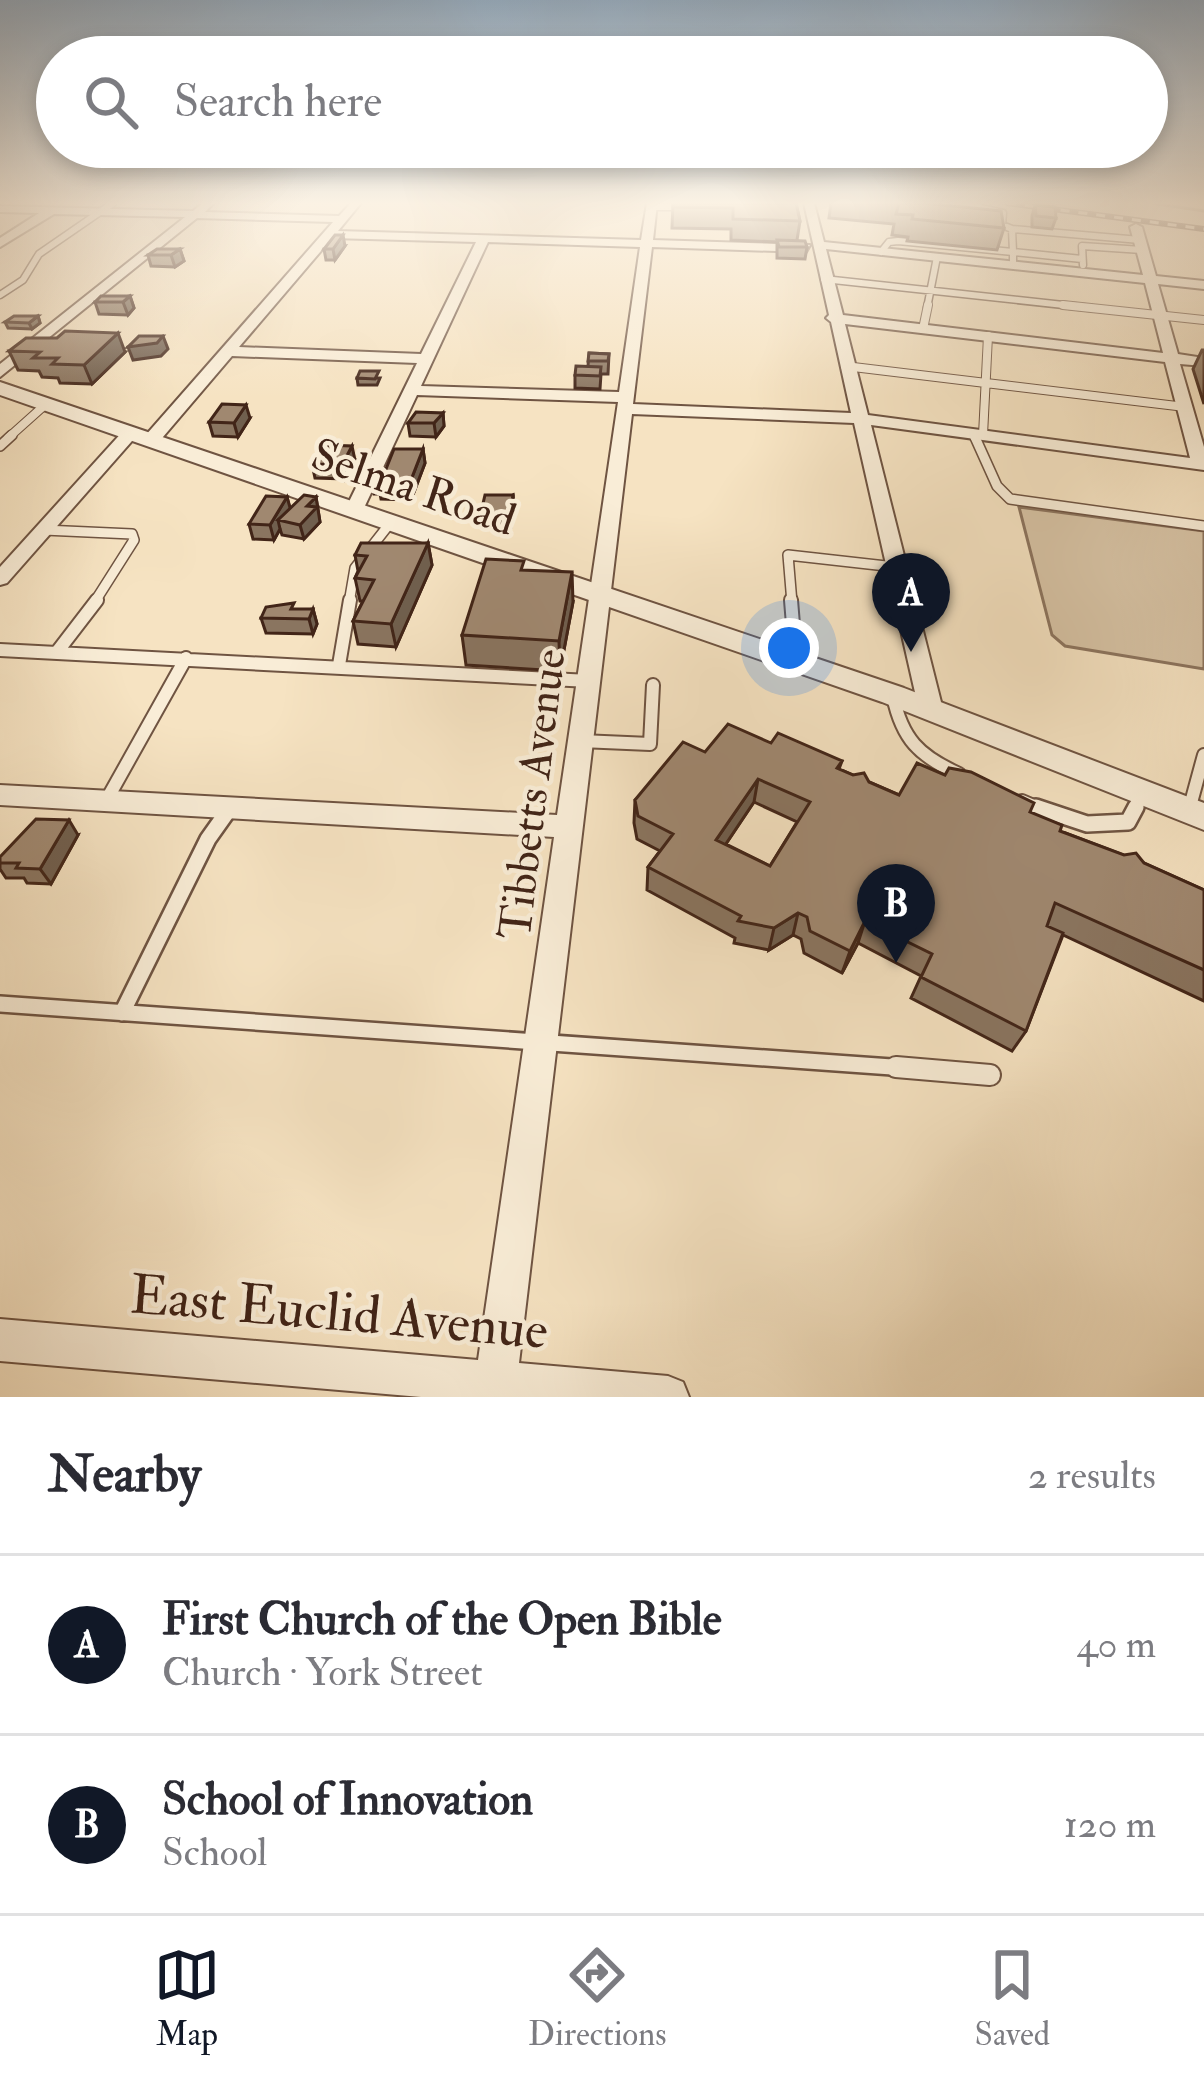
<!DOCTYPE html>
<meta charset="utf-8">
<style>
:root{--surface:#fff;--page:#f7f7f7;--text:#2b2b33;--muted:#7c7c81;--line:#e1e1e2;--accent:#111827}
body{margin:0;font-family:"IM FELL Double Pica",serif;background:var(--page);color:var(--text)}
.you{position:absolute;left:789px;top:648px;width:42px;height:42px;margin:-30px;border:9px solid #fff;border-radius:50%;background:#1a73e8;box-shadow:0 0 0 18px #1a73e833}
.badge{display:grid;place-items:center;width:78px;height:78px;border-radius:50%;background:var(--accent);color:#fff;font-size:39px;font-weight:700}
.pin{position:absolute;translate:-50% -99px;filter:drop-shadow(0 3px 6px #0008)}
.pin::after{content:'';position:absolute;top:63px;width:42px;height:36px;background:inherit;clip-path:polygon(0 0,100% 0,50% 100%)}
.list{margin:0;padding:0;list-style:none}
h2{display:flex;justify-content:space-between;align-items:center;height:156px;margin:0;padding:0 48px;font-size:51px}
h2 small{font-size:39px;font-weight:400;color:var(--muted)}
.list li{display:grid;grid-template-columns:78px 1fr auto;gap:36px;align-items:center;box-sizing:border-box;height:180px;padding:0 48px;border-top:3px solid var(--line)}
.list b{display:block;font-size:45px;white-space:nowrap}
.list p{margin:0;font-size:39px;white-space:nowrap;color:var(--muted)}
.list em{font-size:39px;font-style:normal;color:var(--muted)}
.icon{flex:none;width:66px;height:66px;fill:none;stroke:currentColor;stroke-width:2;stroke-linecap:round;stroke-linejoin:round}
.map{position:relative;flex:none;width:1204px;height:1397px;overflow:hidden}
.search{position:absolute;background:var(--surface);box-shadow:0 6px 18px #0003;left:36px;right:36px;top:36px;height:132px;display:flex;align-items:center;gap:30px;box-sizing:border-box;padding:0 42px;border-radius:66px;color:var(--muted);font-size:45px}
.sheet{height:516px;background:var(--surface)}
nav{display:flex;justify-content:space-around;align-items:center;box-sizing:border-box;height:168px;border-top:3px solid var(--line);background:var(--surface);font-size:33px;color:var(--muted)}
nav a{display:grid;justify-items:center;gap:6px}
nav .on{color:var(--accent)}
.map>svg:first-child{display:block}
.green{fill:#d7c3a5;stroke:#8c745e;stroke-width:3}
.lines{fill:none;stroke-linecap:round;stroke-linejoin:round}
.stream{stroke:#89705b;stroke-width:3}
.service-far5-casing{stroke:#6f5442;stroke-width:9}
.service-far4-casing{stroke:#6f5442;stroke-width:10}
.service-far3-casing{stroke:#6f5442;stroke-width:12}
.service-far2-casing{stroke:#6f5442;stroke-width:16}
.service-far1-casing{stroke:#6f5442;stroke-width:20}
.service-casing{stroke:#6f5442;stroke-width:24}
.minor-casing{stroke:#6f5442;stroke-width:4}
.tertiary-casing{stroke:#6f5442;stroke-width:4}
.service-far5{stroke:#f9edd7;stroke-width:6}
.service-far4{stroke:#f9edd7;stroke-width:8}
.service-far3{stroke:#f9edd7;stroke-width:9}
.service-far2{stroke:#f9edd7;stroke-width:12}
.service-far1{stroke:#f9edd7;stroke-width:15}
.service{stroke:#f9edd7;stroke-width:20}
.minor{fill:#f9edd7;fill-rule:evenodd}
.tertiary{fill:#f9edd7;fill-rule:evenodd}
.rail-casing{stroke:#422518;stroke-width:6}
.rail{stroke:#f9edd7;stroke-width:3;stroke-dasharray:9;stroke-linecap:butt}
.wall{fill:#8a7560;stroke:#422518;stroke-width:3;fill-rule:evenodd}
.shaded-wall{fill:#705f4e;stroke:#422518;stroke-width:3}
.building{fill:#a08870;stroke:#422518;stroke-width:3;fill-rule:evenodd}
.labels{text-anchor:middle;stroke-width:9;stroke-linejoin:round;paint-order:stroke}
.street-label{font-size:45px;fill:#422518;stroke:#f9edd7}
.near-street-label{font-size:54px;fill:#422518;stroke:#f9edd7}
</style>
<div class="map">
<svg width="1204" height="1397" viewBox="0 0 1204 1397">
<rect width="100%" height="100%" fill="#f6e3c2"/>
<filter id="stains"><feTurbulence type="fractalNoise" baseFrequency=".00167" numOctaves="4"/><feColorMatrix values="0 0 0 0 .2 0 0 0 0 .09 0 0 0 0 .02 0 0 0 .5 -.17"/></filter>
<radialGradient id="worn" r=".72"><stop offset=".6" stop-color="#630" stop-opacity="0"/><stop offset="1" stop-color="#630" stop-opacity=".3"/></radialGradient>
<path class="green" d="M1019,507L1204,531V669L1065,646L1052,635Z"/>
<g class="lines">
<path class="stream" d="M1152,203L1204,211"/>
<g class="service-far5-casing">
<path id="service-far5" d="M959,203L1003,213L1002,225L1012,229L1140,240
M652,207H687
M1012,229L1013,252L1082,259
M881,252L889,242L898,241L1013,252V265
M1083,265L1082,246L1142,250
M824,279L1091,308
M0,295L23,280L39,254L113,203
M927,308L937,257"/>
</g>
<g class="service-far4-casing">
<path id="service-far4" d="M1063,305L1204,320
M923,329L928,305
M845,366L1185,407
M973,434L975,438
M983,435L988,336
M8,438L46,404"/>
</g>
<g class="service-far3-casing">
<path id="service-far3" d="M974,435L997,486L1010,499L1204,526
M0,446L12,435
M44,530L132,534L134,540L94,603
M349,603L355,568L391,522
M792,603L788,555L895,567"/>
</g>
<g class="service-far2-casing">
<path id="service-far2" d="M0,650L589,681
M57,652L97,600
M789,659L794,637L791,600
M339,665L350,600
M893,696C902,739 919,756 959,774
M581,741L650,744L653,685
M106,801L186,658
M1022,801L1043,810
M1134,810L1143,793
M1189,810L1204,755"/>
</g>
<g class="service-far1-casing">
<path id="service-far1" d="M1036,807L1087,824L1128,822L1136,807
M0,1004L934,1070
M122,1013L208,839L230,808"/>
</g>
<g class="service-casing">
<path id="service" d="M896,1067L990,1075"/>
</g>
<g class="minor-casing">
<path id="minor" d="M203,203H214L205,212L339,216L351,203H361L338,231L641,240L647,203H657L653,240L810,245L806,252L652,247L633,404L851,413L831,322L826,318L829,315L804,203H814L824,242L1143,275L1130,227L1136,224L1142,227L1156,276L1204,281V289L1158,284L1178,354L1204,358V366L1180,364L1204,447V470L871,425L943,710L931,719L919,710L854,423L632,414L519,1363L668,1376L683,1382L689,1397H421L0,1361V1319L478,1360L554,837L0,805V785L557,815L618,402L417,395L363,510L354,516L345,510L417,363L232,356L157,444H145V436L333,222L197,218L0,377V364L185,217L54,214L0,247V238L39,213L0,212V206L193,211ZM332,238L476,242L421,354L239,347ZM488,242L640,247L619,392L421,386ZM826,249L1145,283L1163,353L843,315ZM845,324L1165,362L1190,458L868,415Z
M125,429L139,433L7,583L0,585V567Z"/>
</g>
<g class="tertiary-casing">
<path id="tertiary" d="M0,382L904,688L1204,803V830L882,702L0,395Z"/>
</g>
<use href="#service-far5" class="service-far5"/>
<use href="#service-far4" class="service-far4"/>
<use href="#service-far3" class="service-far3"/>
<use href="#service-far2" class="service-far2"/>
<use href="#service-far1" class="service-far1"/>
<use href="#service" class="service"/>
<use href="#minor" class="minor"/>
<use href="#tertiary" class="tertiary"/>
<g class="rail-casing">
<path id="rail" d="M1007,203L1204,229"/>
</g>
<use href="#rail" class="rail"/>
</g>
<path class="wall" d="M673,203H796L800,221L797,240L807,247L805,259L777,258V242L731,240V229L672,228Z
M831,203H935L934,205L1004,228L997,250L907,241L908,237L892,235L894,224L829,218Z
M1035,205L1056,218L1052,229L1032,227V216Z
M345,246L335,260H326L324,249Z
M180,249L184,261L175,267L151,266L148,255Z
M130,296L134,308L128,315L99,314L95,302Z
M38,316L40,323L32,329L8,328L5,322Z
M1202,350H1204V404L1193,369Z
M9,351L125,352L92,384L60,383L58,378L42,377L39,371L18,370Z
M589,353L609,354L608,374H601L600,389L575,388V375L588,366Z
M357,378H380L377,385H358Z
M443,413L444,426L436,437L410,436L408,423Z
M250,418L238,437L213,436L209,422Z
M423,449L425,463L411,500L381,499L380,494H374L371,480L386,469Z
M355,460L345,479L315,478L312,464Z
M513,495L514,510L511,527H483L481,512Z
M287,497L290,509L316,497L320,522L304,539L282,535L280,529L274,540L253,539L249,524Z
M428,543L432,565L396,647L358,644L353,621L363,601H360L355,578L358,571L355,555Z
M573,602L560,671L466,665L462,635Z
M313,609L317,624L313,634L266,633L261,618Z
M705,752L842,761L839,769L899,795L1030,812L1060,831L1144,863L1204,890V1001L1063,935L1026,1031L1012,1051L911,998L921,976L858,943L842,973L804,953L801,939L793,935L769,950L734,943L735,938L647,890L648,867L660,851L637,839L634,823L635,800ZM754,802L797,822L770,866L726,844Z
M78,835L51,884L27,883L24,878H6L0,869V857Z"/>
<path class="shaded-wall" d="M343,235L345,246L335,260L333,249Z
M180,249L184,261L175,267L171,255Z
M130,296L134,308L128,315L123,302Z
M38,316L40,323L32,329L29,323Z
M118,333L125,352L92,384L84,365Z
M163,336L168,349L161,356L133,360L128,347Z
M246,405L250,418L238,437L234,423Z
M443,413L444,426L436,437L434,423Z
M352,446L355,460L345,479L342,465Z
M423,449L425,463L411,500L409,485Z
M513,495L514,510L511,527L510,513Z
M287,497L291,511L278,520L280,529L274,540L270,525Z
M316,497L320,522L304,539L300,525L307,506Z
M428,543L432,565L396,647L391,624Z
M572,572L573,602L560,671L559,641Z
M313,609L317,624L313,634L309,619Z
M758,779L754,802L713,863L716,840Z
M69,820L78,835L51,884L40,869Z
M798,913L793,935L769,950L774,928Z
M865,921L858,943L842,973L850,951Z"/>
<path class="building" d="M673,203H796L800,221L733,219V208L673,207Z
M889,203H924L1001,211L1004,228L912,219L913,215L896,214L899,203Z
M1035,205L1055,207L1056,218L1036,216Z
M335,235H343L333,249H324Z
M777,240L805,241L807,247H779Z
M157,249H180L171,255H148Z
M101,296H130L123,302H95Z
M14,316H38L29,323L5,322Z
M65,331L118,333L84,365L52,364L58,358H33L40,352L9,351L26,338H57Z
M139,336H163L157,343L128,347Z
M589,353L609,354L608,361H588Z
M576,366L601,367L600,376L575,375Z
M360,371H379L375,379L357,378Z
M222,404L246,405L234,423L209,422Z
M416,412L443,413L434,423H408Z
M323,445L352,446L342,465L312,464Z
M394,449H423L409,485L378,484L380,480H371L376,469H386Z
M304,495L316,497L307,506L317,507L300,525L278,520Z
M485,495H513L510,513L481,512Z
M266,496L287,497L270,525L249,524Z
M361,543H428L391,624L353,621L374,580L355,578L367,556L355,555Z
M486,559L524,561L521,570L572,572L559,641L462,635Z
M294,603L291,609H313L309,619L261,618L266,607Z
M728,724L771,743L778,733L842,761L837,768L853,775L864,773L869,782L899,795L917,763L945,775L949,768L971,772L1034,803L1030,812L1062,825L1060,831L1124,855L1136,853L1144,863L1204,890V970L1055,903L1047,926L1063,933L1026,1031L921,977L932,954L865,921L850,951L810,931L807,917L798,913L774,928L738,921L741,916L648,867L673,834L638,816L635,800L683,742L705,752ZM758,779L810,802L770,866L716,840Z
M36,819L69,820L40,869L16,868L19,863H0V857Z"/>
<linearGradient id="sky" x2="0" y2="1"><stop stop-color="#95adc2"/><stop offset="0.51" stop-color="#fbf2e4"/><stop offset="1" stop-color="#fbf2e4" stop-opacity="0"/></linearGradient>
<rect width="1204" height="398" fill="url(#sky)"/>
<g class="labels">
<g class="street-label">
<text transform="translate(414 486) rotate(19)" y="16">Selma Road</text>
<text transform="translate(531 794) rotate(-83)" y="16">Tibbetts Avenue</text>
</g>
<g class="near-street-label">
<text transform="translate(339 1311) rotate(5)" y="19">East Euclid Avenue</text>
</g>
</g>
<rect width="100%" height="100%" filter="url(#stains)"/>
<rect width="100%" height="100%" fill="url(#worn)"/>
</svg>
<div class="you"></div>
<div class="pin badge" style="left:911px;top:652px">A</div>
<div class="pin badge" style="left:896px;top:963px">B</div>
<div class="search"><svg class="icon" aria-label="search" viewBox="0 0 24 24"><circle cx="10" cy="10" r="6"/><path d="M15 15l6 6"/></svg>Search here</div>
</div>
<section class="sheet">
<h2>Nearby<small>2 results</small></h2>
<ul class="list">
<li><span class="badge">A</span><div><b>First Church of the Open Bible</b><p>Church · York Street</p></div><em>40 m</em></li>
<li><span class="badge">B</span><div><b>School of Innovation</b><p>School</p></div><em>120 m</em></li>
</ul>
</section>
<nav>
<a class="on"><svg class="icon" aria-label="map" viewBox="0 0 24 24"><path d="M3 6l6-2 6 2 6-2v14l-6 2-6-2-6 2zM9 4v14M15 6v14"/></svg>Map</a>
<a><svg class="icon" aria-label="directions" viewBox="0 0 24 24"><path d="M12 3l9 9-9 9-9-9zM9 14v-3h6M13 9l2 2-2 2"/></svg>Directions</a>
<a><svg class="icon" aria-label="saved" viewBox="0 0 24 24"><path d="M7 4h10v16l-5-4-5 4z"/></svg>Saved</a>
</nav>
